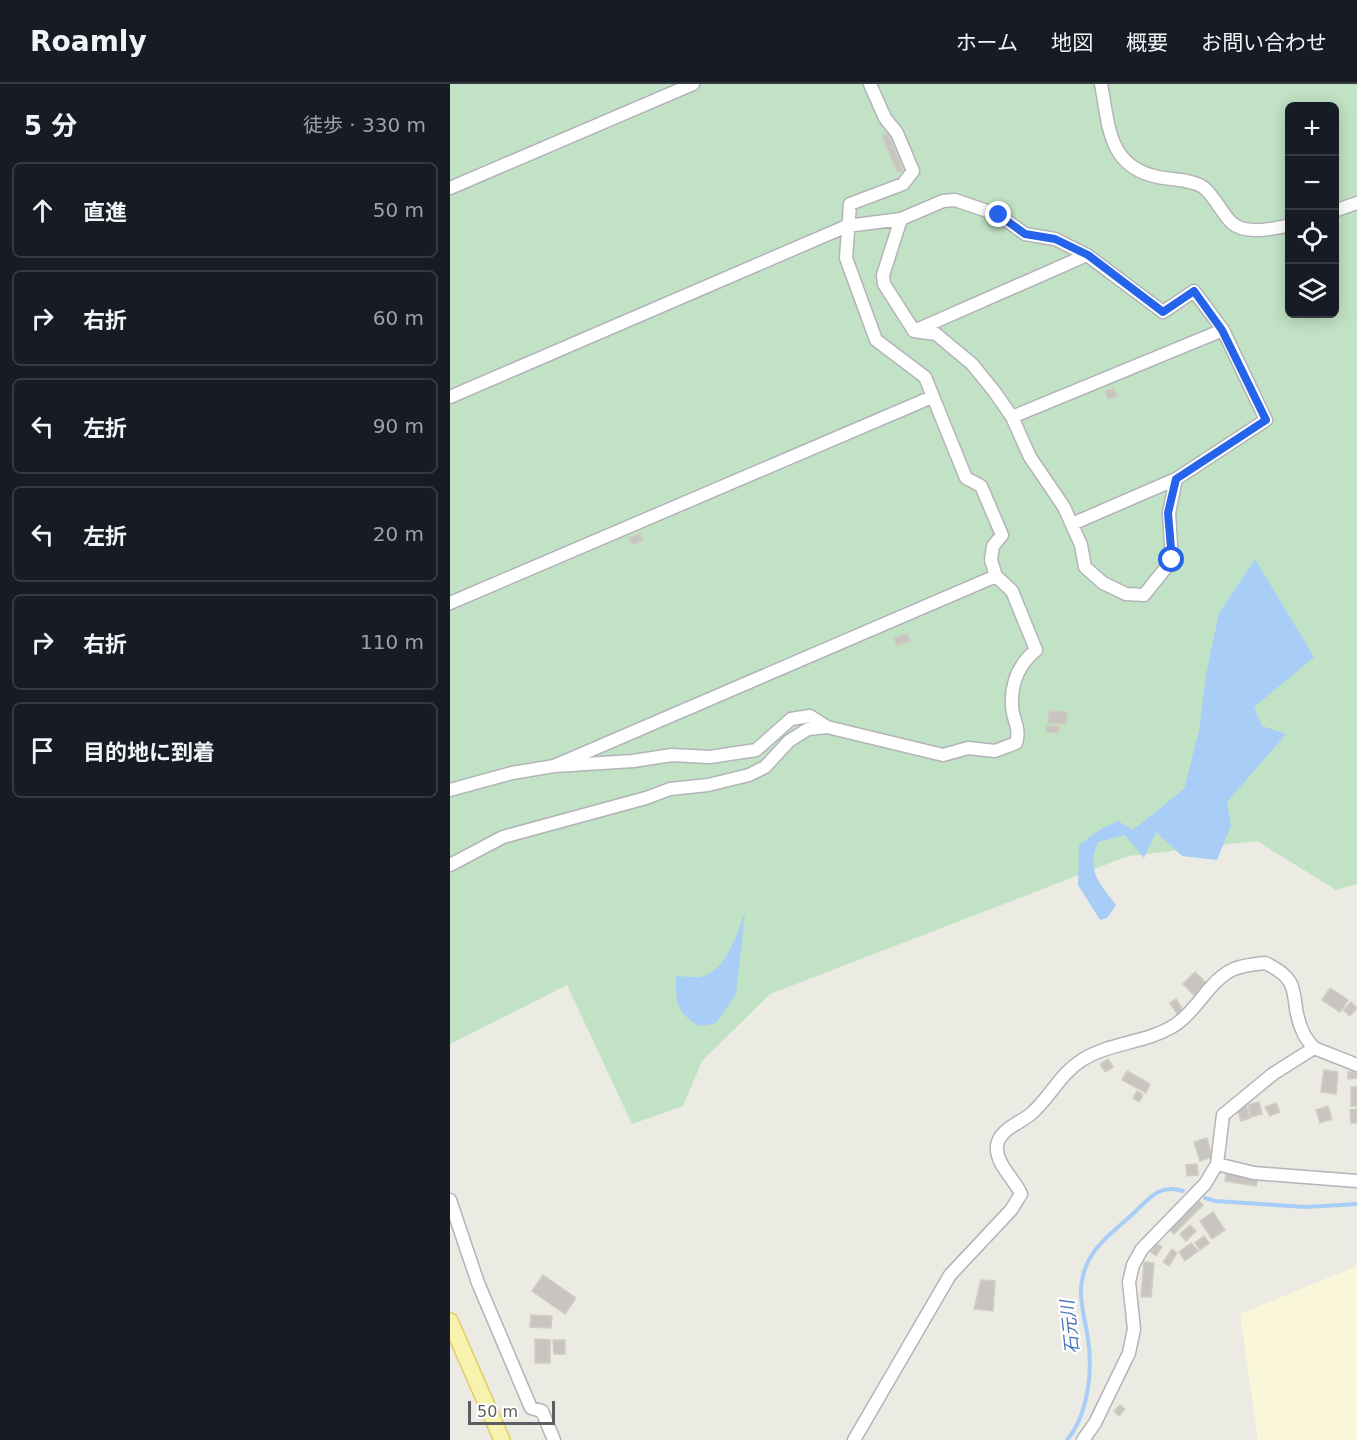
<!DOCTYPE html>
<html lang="ja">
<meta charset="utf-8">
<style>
:root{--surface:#171b24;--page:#20242c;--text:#f1f3f6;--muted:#9ea1a6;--line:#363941}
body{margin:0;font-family:"DejaVu Sans","Noto Sans JP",sans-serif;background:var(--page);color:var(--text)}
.controls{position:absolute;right:18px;top:18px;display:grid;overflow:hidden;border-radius:9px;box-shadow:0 3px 15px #0003}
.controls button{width:54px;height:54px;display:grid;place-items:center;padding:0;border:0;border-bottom:2px solid var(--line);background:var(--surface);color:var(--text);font:30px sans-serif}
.scale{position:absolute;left:18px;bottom:15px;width:87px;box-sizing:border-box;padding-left:6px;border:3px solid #5b5d62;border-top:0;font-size:16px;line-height:21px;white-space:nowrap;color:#5b5d62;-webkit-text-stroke:4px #fff;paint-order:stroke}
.stop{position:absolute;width:18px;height:18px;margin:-14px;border:4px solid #2563eb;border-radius:50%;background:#fff}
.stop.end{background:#2563eb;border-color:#fff;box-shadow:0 2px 6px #0008}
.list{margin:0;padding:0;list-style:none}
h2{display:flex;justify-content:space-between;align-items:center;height:78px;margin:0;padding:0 24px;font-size:26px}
h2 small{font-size:20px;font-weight:400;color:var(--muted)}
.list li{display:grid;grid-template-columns:39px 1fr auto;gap:18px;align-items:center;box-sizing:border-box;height:96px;margin:0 12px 12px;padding:0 12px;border:2px solid var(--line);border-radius:9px}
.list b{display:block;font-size:22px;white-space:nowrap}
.list em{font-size:20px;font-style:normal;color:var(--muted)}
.icon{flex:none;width:33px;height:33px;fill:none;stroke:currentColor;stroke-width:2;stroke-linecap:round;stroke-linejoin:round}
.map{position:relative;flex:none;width:907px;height:1356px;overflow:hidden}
header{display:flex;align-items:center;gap:36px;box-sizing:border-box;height:84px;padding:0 30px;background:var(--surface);border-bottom:2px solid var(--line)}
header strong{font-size:28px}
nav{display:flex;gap:33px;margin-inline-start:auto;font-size:21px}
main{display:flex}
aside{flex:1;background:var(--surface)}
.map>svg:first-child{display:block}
.commercial{fill:#faf6da}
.green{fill:#c1e2c4;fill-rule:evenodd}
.water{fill:#a8cdf7}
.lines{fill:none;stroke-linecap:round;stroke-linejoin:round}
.stream{stroke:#a8cdf7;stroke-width:4}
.building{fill:#c8c5c0;stroke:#d0cdc2;stroke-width:1.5}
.minor-casing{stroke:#b3b4b9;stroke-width:15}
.major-casing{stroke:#e4cc64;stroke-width:18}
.minor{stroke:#fff;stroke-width:12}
.major{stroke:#f7f2ad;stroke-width:15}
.route{stroke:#2563eb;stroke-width:8}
.labels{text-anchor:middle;stroke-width:4.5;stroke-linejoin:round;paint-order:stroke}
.water-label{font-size:18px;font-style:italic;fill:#4d77b7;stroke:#fff}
</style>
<header>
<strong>Roamly</strong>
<nav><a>ホーム</a><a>地図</a><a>概要</a><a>お問い合わせ</a></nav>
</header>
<main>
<aside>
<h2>5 分<small>徒歩 · 330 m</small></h2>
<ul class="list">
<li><svg class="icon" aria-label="ahead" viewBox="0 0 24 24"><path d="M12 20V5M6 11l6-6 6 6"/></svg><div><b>直進</b></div><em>50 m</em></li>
<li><svg class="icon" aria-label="right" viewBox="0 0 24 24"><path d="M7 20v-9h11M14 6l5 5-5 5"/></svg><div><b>右折</b></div><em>60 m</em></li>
<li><svg class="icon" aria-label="left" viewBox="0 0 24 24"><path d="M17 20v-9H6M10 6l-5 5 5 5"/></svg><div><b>左折</b></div><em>90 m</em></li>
<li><svg class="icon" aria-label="left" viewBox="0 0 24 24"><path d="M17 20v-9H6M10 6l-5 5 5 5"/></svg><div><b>左折</b></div><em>20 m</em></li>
<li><svg class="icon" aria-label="right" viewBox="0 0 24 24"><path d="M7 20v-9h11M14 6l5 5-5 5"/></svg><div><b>右折</b></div><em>110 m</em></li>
<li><svg class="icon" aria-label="arrive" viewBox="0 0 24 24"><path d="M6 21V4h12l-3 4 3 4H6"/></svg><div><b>目的地に到着</b></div></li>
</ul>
</aside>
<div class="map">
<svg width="907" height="1356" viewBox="0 0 907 1356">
<rect width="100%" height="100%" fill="#ecebe3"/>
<path class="commercial" d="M907,1182V1356H808L790,1230Z"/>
<path class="green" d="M0,0H907V800L886,806L807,757L678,772L320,910L252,977L233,1022L182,1040L117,901L0,960ZM840,22H884V230H840Z"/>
<path class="water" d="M805,475L864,573L804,623L812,642L836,650L777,718L781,742L767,776L732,772L706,748L694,774L675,751L648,758C636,787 649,798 666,821L657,834L650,836L628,801L629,761L652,744L668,737L683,746L734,705L749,647L756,591L769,529Z
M295,829L286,910L266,939L250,942C226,930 225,916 226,892C234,892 243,894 250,893C277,888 286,850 295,829Z"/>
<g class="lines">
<path class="stream" d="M755,1114L765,1117L856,1123L907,1120
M617,1356C638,1331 643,1287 638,1255C634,1228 625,1207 637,1180C647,1157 670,1143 687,1126C701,1112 711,1100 733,1107"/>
</g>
<path class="building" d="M438,49L453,86L447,88L432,52Z
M664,304L667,312L658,315L655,307Z
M190,449L193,456L183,461L179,454Z
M457,549L460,557L447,562L444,554Z
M599,627L617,628V640L598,639Z
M596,642H609V649L596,648Z
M745,888L758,901L746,913L733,900Z
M880,904L898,916L890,928L872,916Z
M726,915L733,926L727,930L720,919Z
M901,918L907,924L900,932L893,926Z
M658,975L663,983L655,988L650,980Z
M874,986L888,988L886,1010L871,1008Z
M677,987L700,1000L696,1009L672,996Z
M898,988H907V994L898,995Z
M901,1003H907V1022H901Z
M687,1007L693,1011L689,1018L683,1014Z
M809,1018L812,1030L801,1033L798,1021Z
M795,1019L800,1034L791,1037L786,1022Z
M826,1019L830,1028L820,1032L815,1023Z
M878,1022L882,1035L870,1039L866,1026Z
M907,1025V1039H901L900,1026Z
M757,1054L762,1073L750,1077L744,1058Z
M747,1080L748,1091L737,1092L736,1081Z
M776,1089L808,1095L806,1102L775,1097Z
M747,1115L753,1121L724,1150L718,1144Z
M763,1128L775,1146L762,1155L750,1137Z
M740,1141L746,1147L736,1157L730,1150Z
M754,1152L759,1159L750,1166L745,1159Z
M741,1159L748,1167L735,1177L729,1168Z
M707,1160L712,1163L706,1172L701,1168Z
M722,1165L727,1169L719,1182L713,1178Z
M694,1178L704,1179L701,1213H691Z
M93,1191L126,1214L115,1230L82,1207Z
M531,1196L545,1197L543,1227L524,1225Z
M81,1231L102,1232L101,1244L80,1243Z
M85,1255L100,1256V1279H85Z
M103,1256H115V1270H104Z
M670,1321L675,1325L669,1332L664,1327Z"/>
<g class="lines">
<g class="minor-casing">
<path id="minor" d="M651,0C659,40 657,83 708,93C722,96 740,95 753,103C765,112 771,129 782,139C795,151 824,145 840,141
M0,104L243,0
M884,127L907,119
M464,247L637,171
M0,313L397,142L451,135L433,191L434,200L464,247L486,250L522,280L544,307L562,333L580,373L614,423L631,461L635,483L653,499L676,510L694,511L722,476L719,429L726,395L816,336L773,246L744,207L713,228L637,171L605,155L575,150L549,131L505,116L493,117L451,135
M562,333L773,246
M622,440L726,395
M0,519L482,313
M104,682L546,492
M0,706L62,689L104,682L183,677L222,671L260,673L306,666L341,635L360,632L377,643
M0,781L53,753L196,714L220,705L258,701L299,691L315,683L339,657L358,645L377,643L493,671L518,664L545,667L566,659C571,644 562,635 562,621C561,599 569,580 586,566L562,507L546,492L541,476L543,462L552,451L531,402L516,394L475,293L426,256L396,174L400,120L453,100L463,87L447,49L435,34L420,0
M864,964L907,981
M767,1080L804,1089L907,1097
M0,1116L28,1199L81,1324L92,1327L104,1356
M404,1356L500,1191L561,1126L571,1110C565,1096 545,1079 547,1062C549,1045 571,1039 582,1029C601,1012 610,990 632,976C661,958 697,959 725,941C748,926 759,896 784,885C794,881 806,880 815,879C857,898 837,916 853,948C855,954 860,959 864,964L823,990L773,1031L767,1080L755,1100L692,1165L683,1181L679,1198L684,1245L679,1269L645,1339L633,1356"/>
</g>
<g class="major-casing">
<path id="major" d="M0,1237L52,1356"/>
</g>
<use href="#minor" class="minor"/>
<use href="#major" class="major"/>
</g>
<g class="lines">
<path class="route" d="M549,131L575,150L605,155L638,171L713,228L744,207L772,246L816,336L726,395L718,429L722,476"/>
</g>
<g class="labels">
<g class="water-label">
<text transform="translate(620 1243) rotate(-96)" y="6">石元川</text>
</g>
</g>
</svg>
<div class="controls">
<button>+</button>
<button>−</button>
<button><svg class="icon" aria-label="locate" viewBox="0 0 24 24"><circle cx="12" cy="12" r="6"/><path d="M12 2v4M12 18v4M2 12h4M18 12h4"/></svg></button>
<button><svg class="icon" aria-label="layers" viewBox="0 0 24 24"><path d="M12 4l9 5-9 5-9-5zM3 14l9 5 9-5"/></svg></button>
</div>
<div class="scale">50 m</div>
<div class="stop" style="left:722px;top:476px"></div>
<div class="stop end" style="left:549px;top:131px"></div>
</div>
</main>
